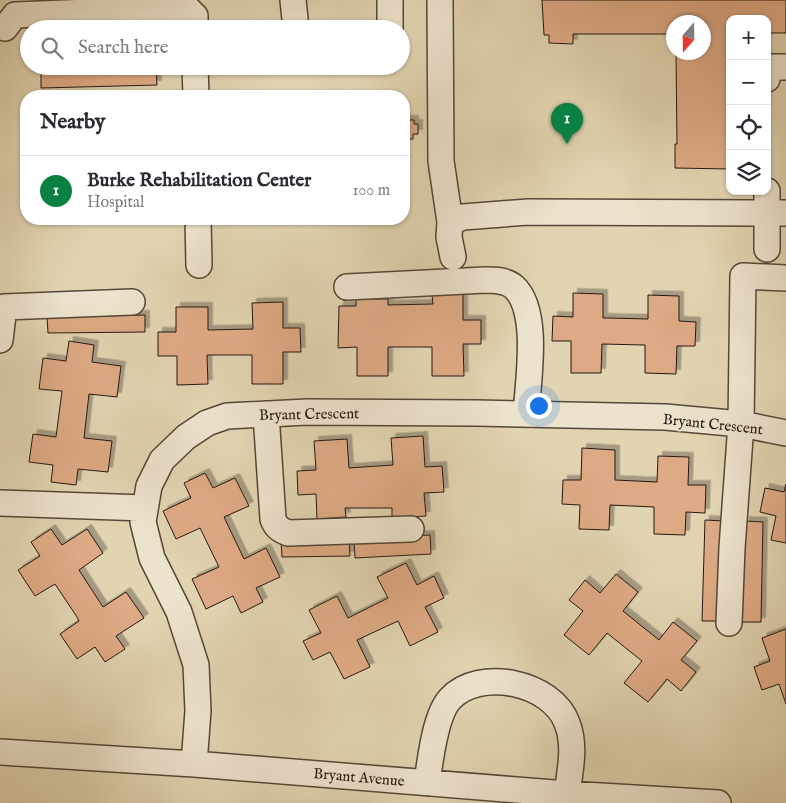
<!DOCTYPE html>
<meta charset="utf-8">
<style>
:root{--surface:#fff;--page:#f7f7f7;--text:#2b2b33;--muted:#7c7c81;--line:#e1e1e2;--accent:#0b8043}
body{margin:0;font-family:"IM FELL English",serif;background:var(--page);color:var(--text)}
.controls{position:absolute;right:15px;top:15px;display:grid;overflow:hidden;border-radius:10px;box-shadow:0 1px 4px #0004}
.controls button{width:45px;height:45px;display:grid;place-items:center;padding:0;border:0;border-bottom:1px solid var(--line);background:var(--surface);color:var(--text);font:25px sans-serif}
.compass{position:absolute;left:666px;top:15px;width:45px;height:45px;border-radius:50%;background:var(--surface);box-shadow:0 1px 4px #0004;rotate:200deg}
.you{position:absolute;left:538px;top:405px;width:18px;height:18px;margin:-12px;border:4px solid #fff;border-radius:50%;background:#1a73e8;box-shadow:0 0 0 8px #1a73e833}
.badge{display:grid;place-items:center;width:32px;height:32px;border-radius:50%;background:var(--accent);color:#fff;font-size:16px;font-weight:700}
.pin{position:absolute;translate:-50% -41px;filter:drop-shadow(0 1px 2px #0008)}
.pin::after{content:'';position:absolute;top:26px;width:18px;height:15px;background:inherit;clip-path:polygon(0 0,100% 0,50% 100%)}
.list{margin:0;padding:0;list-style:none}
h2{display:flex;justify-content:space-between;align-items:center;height:65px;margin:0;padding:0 20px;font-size:21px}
h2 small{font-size:16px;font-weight:400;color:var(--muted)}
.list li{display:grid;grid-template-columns:32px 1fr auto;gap:15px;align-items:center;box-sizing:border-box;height:70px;padding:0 20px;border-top:1px solid var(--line)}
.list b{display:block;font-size:19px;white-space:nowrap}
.list p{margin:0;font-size:16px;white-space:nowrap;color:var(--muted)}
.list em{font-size:16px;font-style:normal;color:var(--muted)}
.icon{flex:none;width:28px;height:28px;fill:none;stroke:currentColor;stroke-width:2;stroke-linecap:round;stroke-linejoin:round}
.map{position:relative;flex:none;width:786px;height:803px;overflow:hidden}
.search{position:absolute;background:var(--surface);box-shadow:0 1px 4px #0004;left:20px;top:20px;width:390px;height:55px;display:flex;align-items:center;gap:12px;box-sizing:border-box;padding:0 18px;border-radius:28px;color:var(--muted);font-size:19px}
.panel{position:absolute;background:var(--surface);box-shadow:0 1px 4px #0004;left:20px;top:90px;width:390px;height:135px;border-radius:20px}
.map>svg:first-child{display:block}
.building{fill:#deaa85;stroke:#251910;filter:url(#shadow)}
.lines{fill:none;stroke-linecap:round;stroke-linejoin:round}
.minor-casing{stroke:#544838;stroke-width:28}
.minor{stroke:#ece3cc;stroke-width:25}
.labels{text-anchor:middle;stroke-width:4;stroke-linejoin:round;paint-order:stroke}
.street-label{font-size:15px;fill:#251910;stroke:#ece3cc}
</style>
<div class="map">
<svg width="786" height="803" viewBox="0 0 786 803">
<defs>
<filter id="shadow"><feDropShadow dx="4.5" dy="-4.5" stdDeviation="0" flood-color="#0004"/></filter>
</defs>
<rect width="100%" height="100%" fill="#e1d4b1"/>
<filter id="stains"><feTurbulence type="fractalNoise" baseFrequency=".004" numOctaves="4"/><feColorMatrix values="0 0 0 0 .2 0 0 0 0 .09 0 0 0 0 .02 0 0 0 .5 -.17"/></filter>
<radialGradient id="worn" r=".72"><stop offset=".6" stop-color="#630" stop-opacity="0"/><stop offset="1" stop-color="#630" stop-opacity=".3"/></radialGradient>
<path class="building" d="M542,0H786V33H767V19H730V169L675,168V144H677L676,52H704V22H674V34H573V44L549,43V35H544Z
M34,66H156L157,85L41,88V69L34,70Z
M404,120H414V124H418V134H413V139H404Z
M573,293L603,294V318H609L648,319V295L679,296V321L696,322L695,346H677L676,374L645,373V345L602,344L601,373H571V341H552L553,316L573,317Z
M463,294V320H481V344H463L464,376H432V347H388V376H357V347L338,348L339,306H356V299H388V305L433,304L432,295Z
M283,302V328H300L301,352H283V384H252V355H207L208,384L177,385V356H158V332H176V307H208V330L253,329L252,303Z
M145,315V332L48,333L47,317Z
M69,341L94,345L92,362L121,366L117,397L89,394L84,438L112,441L108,472L78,469L76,485L51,482L53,465L29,462L33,434L56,437L62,391L39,389L43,358L66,361Z
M423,436L425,467L442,466L444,492L424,493L426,516L392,518V508H345L346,517L317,519L316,494L298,495L297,471L316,470L314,441L347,439L349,468L393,465L391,438Z
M582,448L615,450V480L657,482L658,456L689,457L688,485H706L705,513L686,512L685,535L654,534V507L610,505L609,530L579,529L580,505L562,504L563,480H581Z
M205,473L213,488L235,478L249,506L224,517L244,559L266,548L280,577L256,588L263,602L241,613L233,596L206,609L192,579L219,567L200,528L176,539L163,511L191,498L184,483Z
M786,484V543L771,540L776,516L760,512L765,488L784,492Z
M705,520L724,521L721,621H702Z
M745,521L763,522L761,622H742Z
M51,529L62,545L87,529L103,553L79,570L103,607L126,592L144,618L116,636L125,649L105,662L95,647L77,659L60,634L79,621L77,617L55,584L35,596L18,570L40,556L31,542Z
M430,535L431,554L355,558L354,539Z
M349,540L350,556L282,557L281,541Z
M406,563L417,585L434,576L444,598L425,607L438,632L410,646L398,621L357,640L370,667L344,679L330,652L313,660L303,641L321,633L309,610L337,596L348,618L388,598L377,577Z
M616,574L638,592L623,611L628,615L659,640L673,622L697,641L681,660L696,672L681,691L667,679L648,702L624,683L642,661L607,633L589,655L564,635L583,611L569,600L585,580L600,593Z
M786,629V704L779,684L762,690L754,667L770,661L762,638Z"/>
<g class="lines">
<g class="minor-casing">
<path id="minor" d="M293,0L296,29
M390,0V29
M440,0L441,161L450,222
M5,28L15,15L187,8L195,16V29
M195,66L196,96
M767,79L768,74L773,67H786
M767,191V249
M198,219L199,265
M453,257L449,237L450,222L463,217L528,212L786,213
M347,287L485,280C495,280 506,280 514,287C540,311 528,381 526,414
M0,340L4,307L132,302
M266,414L273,519C276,527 280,530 288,533L411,529
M0,503L145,508
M729,623L732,548L741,424L743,276L786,278
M0,752L194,764L567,794L718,803
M194,764L198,711L196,665L179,612L152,558L143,522L149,486L162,460L186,437L207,423L227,416L307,412L476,413L665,417L741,424L786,433
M427,783C430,761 435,715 450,699C479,667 552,682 567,723C576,746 570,770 567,794"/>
</g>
<use href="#minor" class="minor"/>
</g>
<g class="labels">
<g class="street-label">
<text transform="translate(309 414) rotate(-1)" y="5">Bryant Crescent</text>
<text transform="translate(713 424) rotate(6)" y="5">Bryant Crescent</text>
<text transform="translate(359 777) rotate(5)" y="5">Bryant Avenue</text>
</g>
</g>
<rect width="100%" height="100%" filter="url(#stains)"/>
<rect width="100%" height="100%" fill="url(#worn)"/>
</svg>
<div class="controls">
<button>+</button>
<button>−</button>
<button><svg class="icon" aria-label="locate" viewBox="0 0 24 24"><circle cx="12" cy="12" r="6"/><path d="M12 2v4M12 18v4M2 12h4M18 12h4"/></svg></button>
<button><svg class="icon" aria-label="layers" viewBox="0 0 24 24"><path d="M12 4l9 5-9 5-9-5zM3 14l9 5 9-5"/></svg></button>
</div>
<svg class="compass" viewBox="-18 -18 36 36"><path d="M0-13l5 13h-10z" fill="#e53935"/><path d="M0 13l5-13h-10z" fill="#7c7c81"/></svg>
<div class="you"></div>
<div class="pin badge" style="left:567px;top:144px">1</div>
<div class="search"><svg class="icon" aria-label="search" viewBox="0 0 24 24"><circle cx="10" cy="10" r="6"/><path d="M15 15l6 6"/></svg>Search here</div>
<section class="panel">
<h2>Nearby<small></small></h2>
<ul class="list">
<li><span class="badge">1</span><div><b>Burke Rehabilitation Center</b><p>Hospital</p></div><em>100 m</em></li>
</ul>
</section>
</div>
